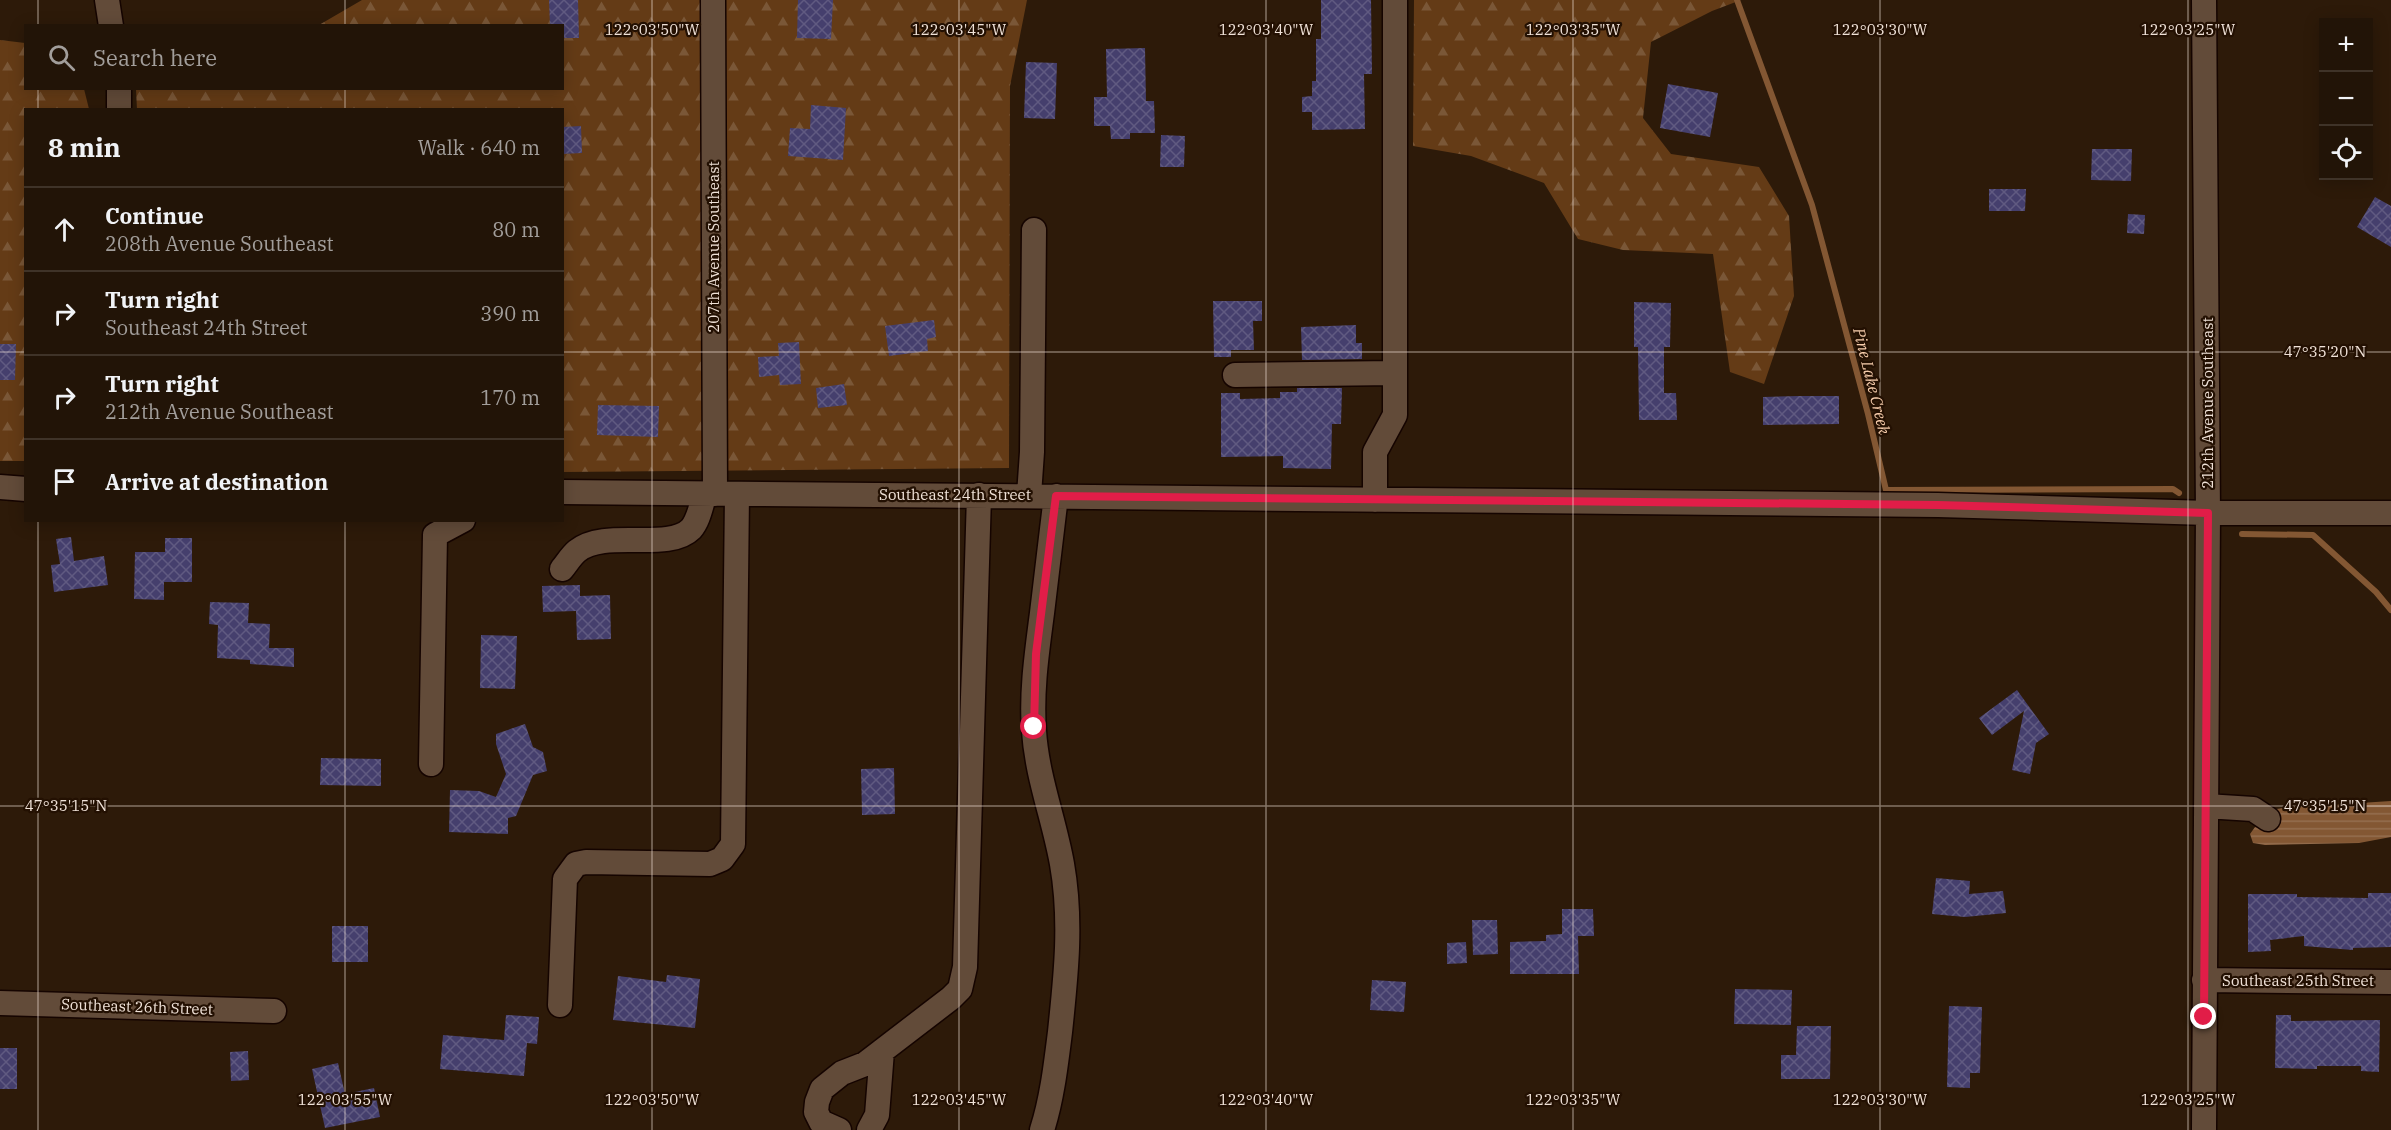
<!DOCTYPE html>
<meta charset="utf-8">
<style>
:root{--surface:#221407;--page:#2e2115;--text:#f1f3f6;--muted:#a29e9b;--line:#3f3328}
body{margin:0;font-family:"IBM Plex Serif",serif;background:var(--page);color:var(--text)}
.controls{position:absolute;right:18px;top:18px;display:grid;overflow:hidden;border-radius:0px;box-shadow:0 3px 15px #0003}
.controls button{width:54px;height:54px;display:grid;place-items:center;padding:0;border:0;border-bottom:2px solid var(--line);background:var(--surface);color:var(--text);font:30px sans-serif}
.stop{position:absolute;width:18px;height:18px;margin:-14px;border:4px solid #e11d48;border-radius:50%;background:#fff}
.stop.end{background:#e11d48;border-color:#fff;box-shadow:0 2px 6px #0008}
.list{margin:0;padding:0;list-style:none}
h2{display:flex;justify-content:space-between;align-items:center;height:78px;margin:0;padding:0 24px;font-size:26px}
h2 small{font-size:20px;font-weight:400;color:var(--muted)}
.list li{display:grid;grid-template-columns:39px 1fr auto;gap:18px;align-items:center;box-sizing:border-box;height:84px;padding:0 24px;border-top:2px solid var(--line)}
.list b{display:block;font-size:22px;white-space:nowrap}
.list p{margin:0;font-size:20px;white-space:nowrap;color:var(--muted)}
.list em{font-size:20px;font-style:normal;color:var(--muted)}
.icon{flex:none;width:33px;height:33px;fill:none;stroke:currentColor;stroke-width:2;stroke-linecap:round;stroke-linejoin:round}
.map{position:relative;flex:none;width:2391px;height:1130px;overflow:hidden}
.search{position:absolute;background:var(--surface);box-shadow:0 3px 15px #0003;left:24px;top:24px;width:540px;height:66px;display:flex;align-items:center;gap:15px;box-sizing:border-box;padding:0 21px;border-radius:0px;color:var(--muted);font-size:22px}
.panel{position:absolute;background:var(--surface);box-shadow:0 3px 15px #0003;left:24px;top:108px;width:540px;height:414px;border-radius:0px}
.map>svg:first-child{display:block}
.forest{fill:url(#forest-firs)}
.water{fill:url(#water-rules)}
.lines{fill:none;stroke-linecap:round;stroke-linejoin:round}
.stream{stroke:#835733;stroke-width:6}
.building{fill:url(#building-cross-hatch)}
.minor-casing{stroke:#150400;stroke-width:27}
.minor{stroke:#624b39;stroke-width:24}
.route{stroke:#e11d48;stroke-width:8}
.ticks{fill:none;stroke:#f0e2d8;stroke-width:1.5;stroke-opacity:0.45}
.labels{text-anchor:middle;stroke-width:4.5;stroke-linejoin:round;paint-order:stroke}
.street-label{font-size:15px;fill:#f0e2d8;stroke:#231002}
.water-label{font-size:16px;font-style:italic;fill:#f7cdac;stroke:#231002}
.ticks-label{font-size:15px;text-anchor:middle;fill:#f0e2d8;stroke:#231002;stroke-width:4.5;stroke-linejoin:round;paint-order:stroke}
</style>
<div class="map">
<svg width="2391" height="1130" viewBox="0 0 2391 1130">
<defs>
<pattern id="forest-firs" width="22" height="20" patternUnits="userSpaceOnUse" patternTransform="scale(1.5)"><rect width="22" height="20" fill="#643b16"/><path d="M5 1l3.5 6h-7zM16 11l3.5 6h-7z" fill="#7a5737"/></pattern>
<pattern id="water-rules" width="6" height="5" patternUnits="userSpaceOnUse" patternTransform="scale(1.5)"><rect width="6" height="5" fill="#835733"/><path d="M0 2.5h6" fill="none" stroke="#956f50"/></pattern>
<pattern id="building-cross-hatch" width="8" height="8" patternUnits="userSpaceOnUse" patternTransform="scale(1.5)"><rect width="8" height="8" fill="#453f6d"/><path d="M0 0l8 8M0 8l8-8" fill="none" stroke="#605a81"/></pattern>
</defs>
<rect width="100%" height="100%" fill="#2d1a09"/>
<path class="forest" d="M362,0H1027L1010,86L1009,468L563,472L562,110H137L136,89L562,88V26L319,25Z
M1414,0H1741L1712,11L1651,42L1643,118L1671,154L1759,167L1789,216L1794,296L1764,384L1730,372L1713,254L1623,250L1578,239L1544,183L1471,156L1413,146Z
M0,40L25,43L26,88L84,89L89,109L26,110L25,461H0Z"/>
<path class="water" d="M2391,801V837L2359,843L2265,845L2253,843L2250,834L2255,827L2266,824L2271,810L2283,808Z"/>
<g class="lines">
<path class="stream" d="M1737,0L1812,205L1868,414L1886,490L2173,489L2179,493
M2242,534L2313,535L2376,592L2391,610"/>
</g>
<path class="building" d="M549,0H578L579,38H562V26H550Z
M798,0H833L831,39L797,38Z
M1321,0H1371L1372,74H1364L1365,129L1312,130V112H1302V97L1312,96V81H1316V39H1321Z
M1145,48L1146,101H1154L1155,133H1130V139H1111L1110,126H1094V97H1107L1106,49Z
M1026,62L1057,63L1055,119L1024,118Z
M1668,84L1718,93L1710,137L1660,128Z
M811,105L846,108L843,160L788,156L790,128L810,129Z
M581,126L582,153L562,154V127Z
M1161,135L1185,136L1184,167H1160Z
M2092,149H2132L2131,181L2091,180Z
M1989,189H2026L2025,211H1989Z
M2375,197L2391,206V247L2357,227Z
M2128,214L2145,215L2144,234L2127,233Z
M1213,301H1262V321H1253L1254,350H1231V357H1214Z
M1634,302L1671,303L1670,347H1664V393H1676L1677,420H1639L1638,347H1634Z
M934,320L936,337L927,339L928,351L889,356L885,326Z
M1356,325V343H1362V359L1302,360L1301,327Z
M799,342L801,384L780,385L779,375L759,377L758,357L779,356L778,343Z
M0,344H16L15,380H0Z
M844,384L847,405L818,408L816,388Z
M1297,388H1342L1341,424H1332L1331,469L1283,468V456L1221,457V393H1240V399L1280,398V392H1297Z
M1799,396H1839V424L1763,425V397Z
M598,405L659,406L658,437L597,435Z
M71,537L74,561L104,556L108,585L54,592L51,565L60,564L56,539Z
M165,538H192V582H164V600L134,599L135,552H165Z
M580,585V596L610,595L611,639L577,640L576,611L543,612L542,586Z
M210,602L249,603L248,623L270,624L269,648H294V667L250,664V660L217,658L218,625L209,624Z
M481,635L517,636L515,689L480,688Z
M2017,690L2049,734L2036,743L2030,774L2012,770L2024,711L1992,735L1979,718Z
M525,724L533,747L543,752L547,771L533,775L516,816L508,818V834L449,832L450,790L479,791L496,797L506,774L496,744V734Z
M321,758L381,759V786L320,785Z
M894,768L895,814L862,815L861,769Z
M1936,878L1970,881L1969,894L2003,891L2006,913L1965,917L1932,914Z
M2368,893H2391V947L2353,948V950L2304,946V936L2270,940L2271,951L2248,952V894H2297V897L2368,898Z
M1562,909H1593L1594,936H1578L1579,974H1510V942L1546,941V935L1562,934Z
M1472,920H1497L1498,954L1473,955Z
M332,926H368V962H332Z
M1466,942L1467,963L1447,964V943Z
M667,975L700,979L695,1028L613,1020L618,976L666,982Z
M1372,980L1406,982L1404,1012L1370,1010Z
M1735,989L1792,990L1791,1025L1734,1024Z
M1949,1006L1982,1007L1980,1073H1970V1088L1947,1087Z
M506,1015L539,1017L537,1044L527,1043L524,1076L440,1069L443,1035L504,1040Z
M2276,1015H2291V1021L2380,1020L2379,1072L2361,1071V1066H2317V1069L2275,1068Z
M1797,1026H1831L1830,1079H1781V1055H1796Z
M0,1048H17V1089H0Z
M248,1051L249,1080L231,1081L230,1052Z
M338,1063L345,1094L374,1088L380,1117L325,1128L312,1069Z"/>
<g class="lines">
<g class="minor-casing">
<path id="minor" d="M107,0L111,26
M713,0L715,494
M119,88V110
M1235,375L1395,373
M0,487L26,489
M562,492L1938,505L2208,513H2391
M1029,495L1032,452L1034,230
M1375,500V452L1395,415V0
M562,569C567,563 571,556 577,551C605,528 668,552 691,529C699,520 701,505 705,494
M431,764L435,535L463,520
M2206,806L2253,809L2268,819
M2204,980L2391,982
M0,1003L274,1011
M560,1005L565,879L576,864L586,862L710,864L722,859L733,844L737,494
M839,1130L821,1122L816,1112L817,1102L822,1089L842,1073L865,1064L951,998L960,989L965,967L979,495
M869,1130L877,1115L882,1051
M1042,1130C1052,1099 1056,1064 1060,1032C1066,975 1072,921 1062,864C1054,819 1037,777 1034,731C1031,691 1037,652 1042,613C1047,574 1051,535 1056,496
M2204,1130L2208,513L2204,0"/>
</g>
<use href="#minor" class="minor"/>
</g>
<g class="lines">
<path class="route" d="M1034,727L1036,654L1056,496L1938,505L2208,513L2204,1017"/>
</g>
<path class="ticks" d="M38,0V26M345,0V26M652,0V1130M959,0V1130M1266,0V1130M1573,0V1130M1880,0V1130M2188,0V1130M38,88V110M345,88V110M0,352H26M562,352H2391M38,520V1130M345,520V1130M0,806H2391"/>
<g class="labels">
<g class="street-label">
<text transform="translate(714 247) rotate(-90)" y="5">207th Avenue Southeast</text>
<text transform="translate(2208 403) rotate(-90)" y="5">212th Avenue Southeast</text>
<text x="955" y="500">Southeast 24th Street</text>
<text x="2298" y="986">Southeast 25th Street</text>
<text transform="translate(137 1007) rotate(2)" y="5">Southeast 26th Street</text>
</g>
<g class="water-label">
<text transform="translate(1872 381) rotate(76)" y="6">Pine Lake Creek</text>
</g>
</g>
<g class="ticks-label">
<text x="652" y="35">122°03'50"W</text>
<text x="959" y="35">122°03'45"W</text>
<text x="1266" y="35">122°03'40"W</text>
<text x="1573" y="35">122°03'35"W</text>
<text x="1880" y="35">122°03'30"W</text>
<text x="2188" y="35">122°03'25"W</text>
<text x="2325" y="357">47°35'20"N</text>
<text x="66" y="811">47°35'15"N</text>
<text x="2325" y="811">47°35'15"N</text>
<text x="345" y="1105">122°03'55"W</text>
<text x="652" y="1105">122°03'50"W</text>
<text x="959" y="1105">122°03'45"W</text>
<text x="1266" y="1105">122°03'40"W</text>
<text x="1573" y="1105">122°03'35"W</text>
<text x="1880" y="1105">122°03'30"W</text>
<text x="2188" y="1105">122°03'25"W</text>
</g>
</svg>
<div class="controls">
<button>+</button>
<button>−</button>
<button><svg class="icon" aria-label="locate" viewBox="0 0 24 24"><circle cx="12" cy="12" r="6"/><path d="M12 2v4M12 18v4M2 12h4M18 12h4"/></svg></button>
</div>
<div class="stop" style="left:1034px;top:727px"></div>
<div class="stop end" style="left:2204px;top:1017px"></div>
<div class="search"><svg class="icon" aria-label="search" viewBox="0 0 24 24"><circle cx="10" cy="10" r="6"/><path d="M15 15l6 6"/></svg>Search here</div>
<section class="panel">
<h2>8 min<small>Walk · 640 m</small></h2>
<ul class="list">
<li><svg class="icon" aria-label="ahead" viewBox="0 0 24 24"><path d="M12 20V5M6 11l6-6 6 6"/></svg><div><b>Continue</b><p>208th Avenue Southeast</p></div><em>80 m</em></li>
<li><svg class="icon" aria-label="right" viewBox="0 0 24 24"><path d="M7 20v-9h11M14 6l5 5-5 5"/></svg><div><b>Turn right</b><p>Southeast 24th Street</p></div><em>390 m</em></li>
<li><svg class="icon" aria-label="right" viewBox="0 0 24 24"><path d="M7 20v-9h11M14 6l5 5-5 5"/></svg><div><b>Turn right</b><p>212th Avenue Southeast</p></div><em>170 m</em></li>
<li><svg class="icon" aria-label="arrive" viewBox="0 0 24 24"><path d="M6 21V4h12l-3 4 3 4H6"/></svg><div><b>Arrive at destination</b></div></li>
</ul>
</section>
</div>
